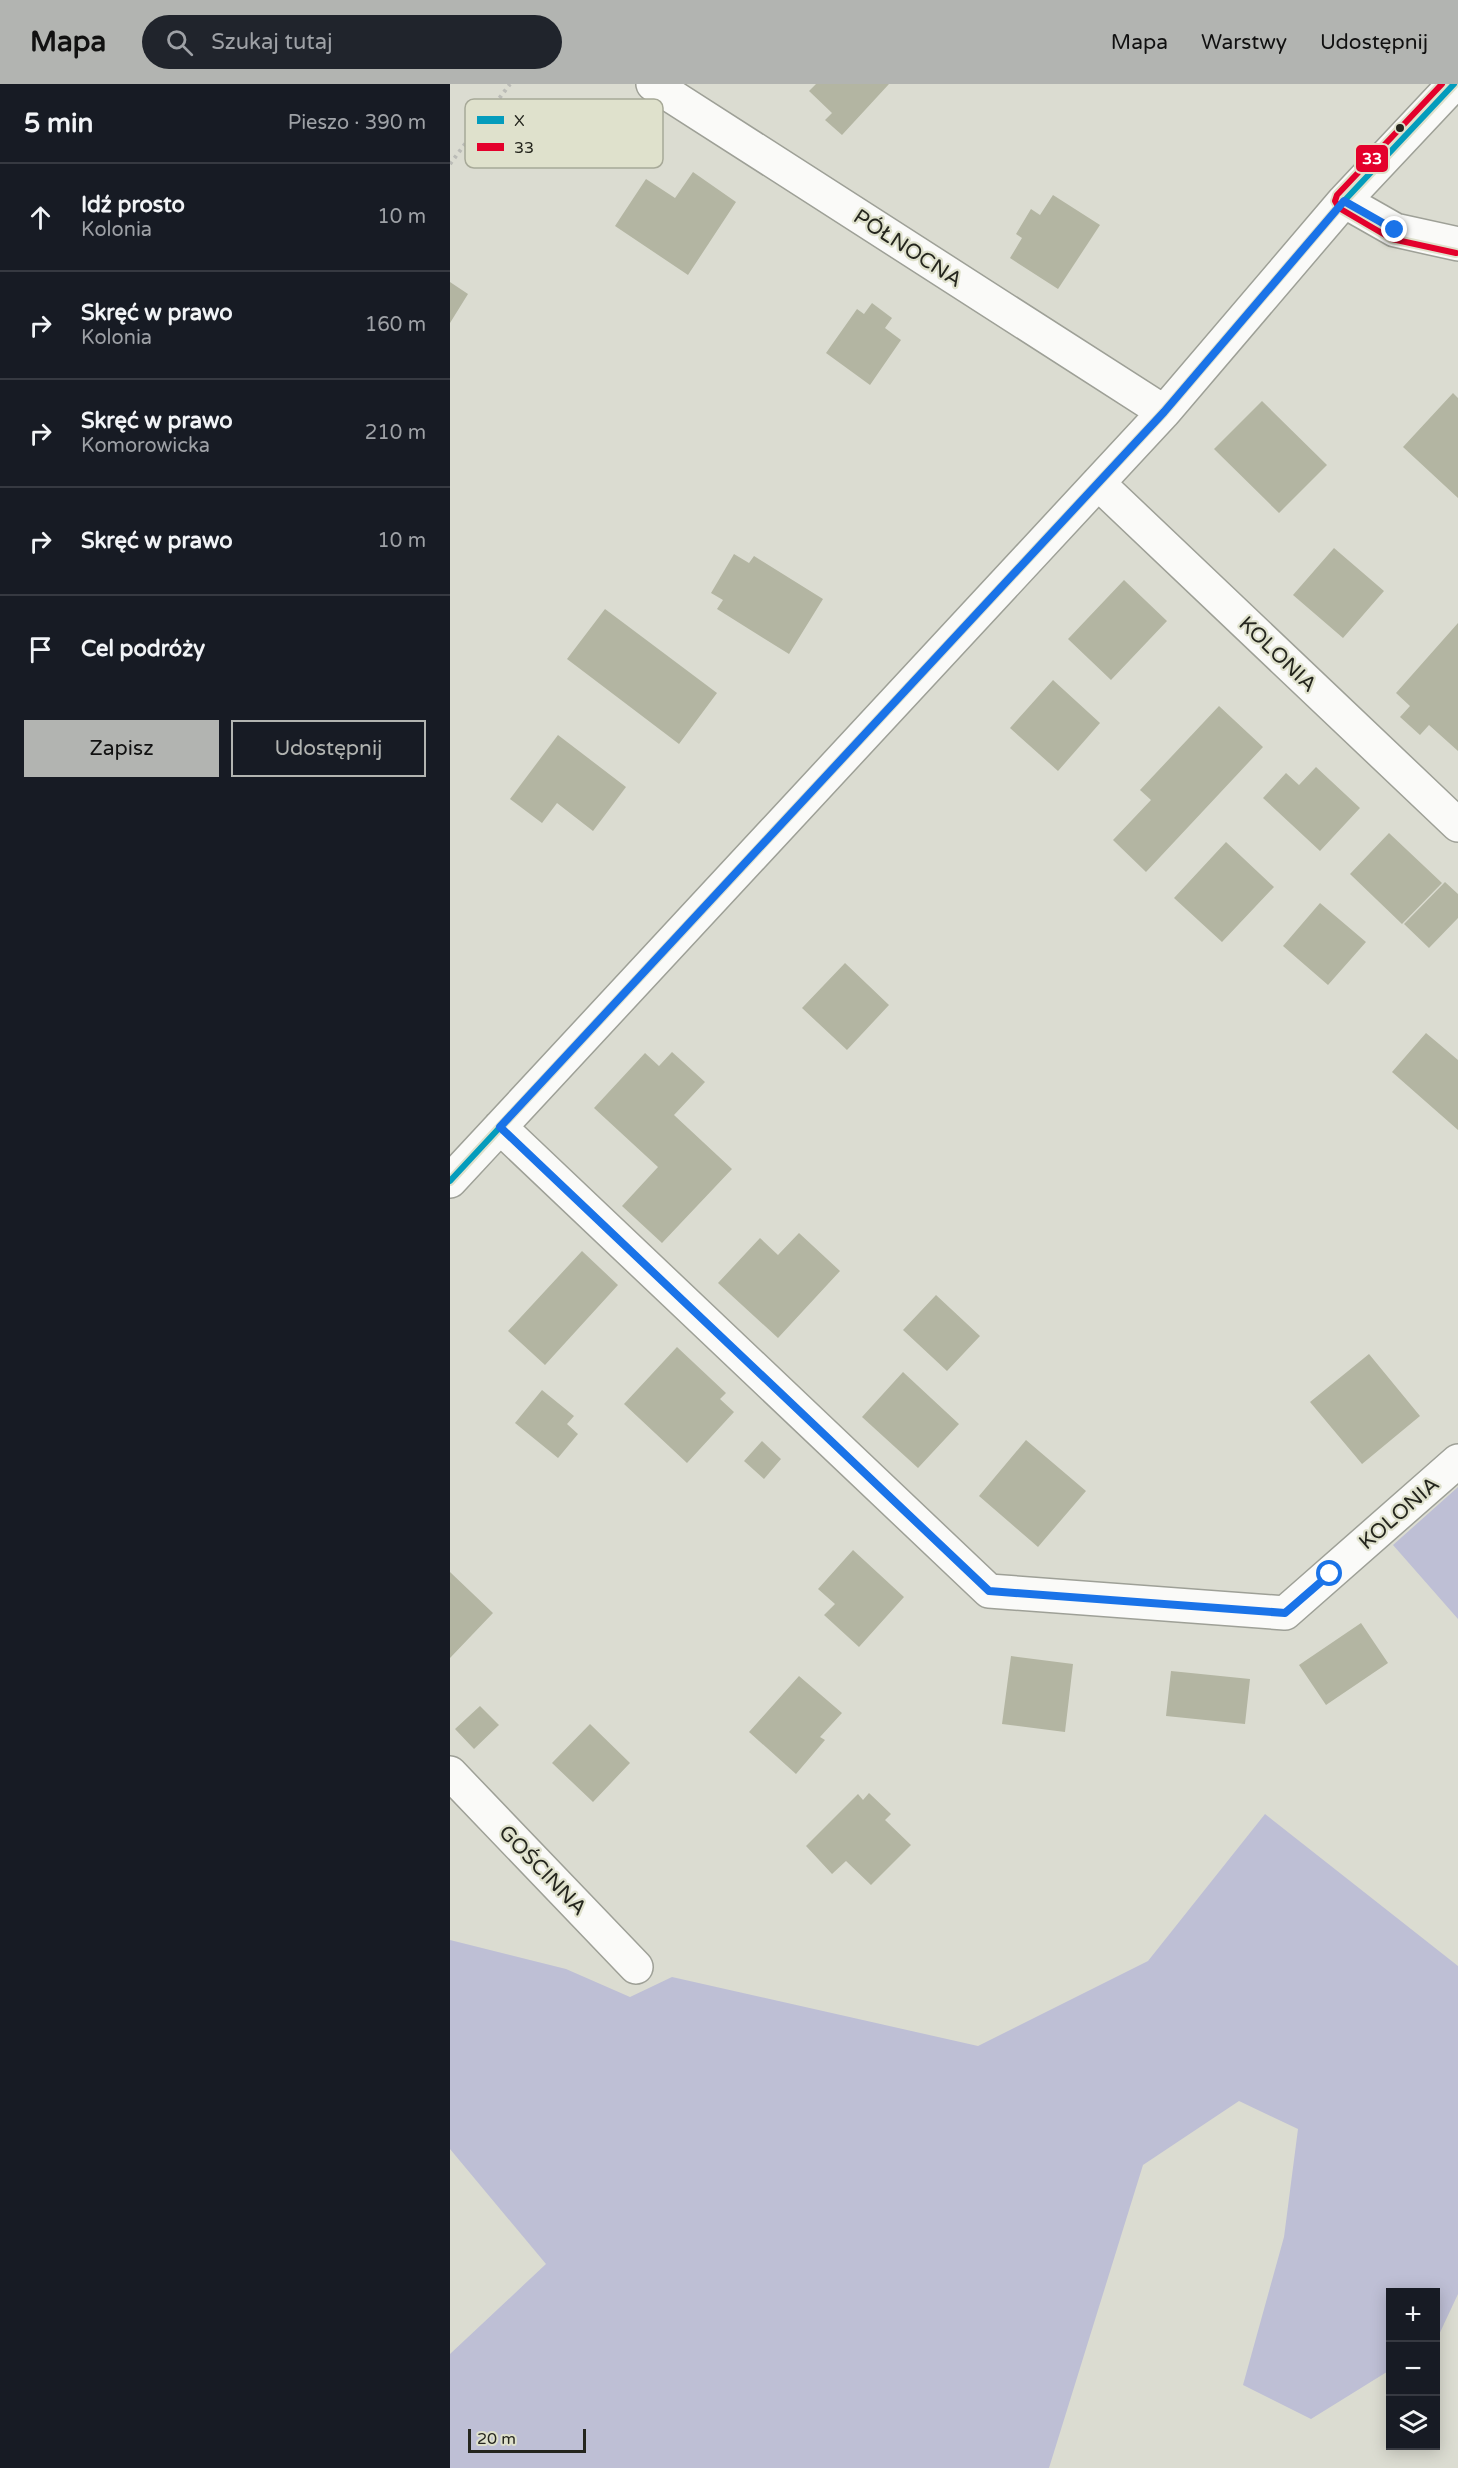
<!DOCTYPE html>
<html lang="pl">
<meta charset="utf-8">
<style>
:root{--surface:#171b24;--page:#20242c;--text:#f1f3f6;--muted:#9ea1a6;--line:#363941;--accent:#b2b4b1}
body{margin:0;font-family:"Varela Round",sans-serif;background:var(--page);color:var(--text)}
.controls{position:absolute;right:18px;bottom:18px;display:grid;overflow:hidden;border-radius:0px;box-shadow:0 3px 15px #0003}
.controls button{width:54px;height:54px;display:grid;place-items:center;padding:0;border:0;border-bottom:2px solid var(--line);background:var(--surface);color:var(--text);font:30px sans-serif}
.scale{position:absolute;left:18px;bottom:15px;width:118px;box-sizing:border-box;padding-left:6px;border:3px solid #25261e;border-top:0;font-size:16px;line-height:21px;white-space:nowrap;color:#25261e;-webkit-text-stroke:4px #dfe1cc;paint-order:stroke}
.stop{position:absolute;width:18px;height:18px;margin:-14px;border:4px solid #1a73e8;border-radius:50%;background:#fff}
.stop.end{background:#1a73e8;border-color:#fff;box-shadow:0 2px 6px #0008}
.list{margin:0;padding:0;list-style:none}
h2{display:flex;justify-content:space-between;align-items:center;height:78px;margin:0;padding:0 24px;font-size:26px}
h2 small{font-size:20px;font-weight:400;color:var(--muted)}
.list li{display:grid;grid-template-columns:39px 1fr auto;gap:18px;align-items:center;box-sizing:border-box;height:108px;padding:0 24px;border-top:2px solid var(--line)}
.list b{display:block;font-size:22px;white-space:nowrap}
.list p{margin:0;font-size:20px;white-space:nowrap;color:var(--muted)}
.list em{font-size:20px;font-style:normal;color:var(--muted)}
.actions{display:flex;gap:12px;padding:18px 24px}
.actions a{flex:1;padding:14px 0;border:2px solid var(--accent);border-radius:0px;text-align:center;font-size:21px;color:var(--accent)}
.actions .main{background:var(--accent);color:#111}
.icon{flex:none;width:33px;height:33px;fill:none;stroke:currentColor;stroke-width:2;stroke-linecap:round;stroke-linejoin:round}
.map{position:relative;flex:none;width:1008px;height:2384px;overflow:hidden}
header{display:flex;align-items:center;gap:36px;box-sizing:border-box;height:84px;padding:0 30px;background:var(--accent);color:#111}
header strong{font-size:28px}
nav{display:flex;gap:33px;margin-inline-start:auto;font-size:21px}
.search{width:420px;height:54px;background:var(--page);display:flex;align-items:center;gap:15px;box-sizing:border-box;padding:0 21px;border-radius:33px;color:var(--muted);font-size:22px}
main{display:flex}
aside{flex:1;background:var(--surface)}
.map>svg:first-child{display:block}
.green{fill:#bebfd5}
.building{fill:#b3b5a2}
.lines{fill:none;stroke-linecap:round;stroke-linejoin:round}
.minor-casing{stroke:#9ea097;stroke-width:36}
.path{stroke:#bbbcb7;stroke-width:4;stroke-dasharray:3 4.5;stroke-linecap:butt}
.minor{stroke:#fafaf8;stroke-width:33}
.bus-1-casing{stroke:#dfe1cc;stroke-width:10}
.bus-2-casing{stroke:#dfe1cc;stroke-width:10}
.bus-1{stroke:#049cbc;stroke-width:6}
.bus-2{stroke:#e4002b;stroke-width:6}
.route{stroke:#1a73e8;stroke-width:8}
.bus-dot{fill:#25261e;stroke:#dfe1cc;stroke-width:2}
.labels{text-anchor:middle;stroke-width:4.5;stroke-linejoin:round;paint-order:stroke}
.street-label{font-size:21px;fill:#25261e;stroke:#dfe1cc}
.key{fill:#dfe1cc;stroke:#a7a998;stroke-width:1.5}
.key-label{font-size:16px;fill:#25261e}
.line-badge{stroke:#dfe1cc;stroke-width:2}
.badge-label{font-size:16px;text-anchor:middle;font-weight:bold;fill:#fff}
</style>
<header>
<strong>Mapa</strong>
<div class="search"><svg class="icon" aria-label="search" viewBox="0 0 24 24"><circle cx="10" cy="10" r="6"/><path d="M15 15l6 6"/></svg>Szukaj tutaj</div>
<nav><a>Mapa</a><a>Warstwy</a><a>Udostępnij</a></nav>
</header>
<main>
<aside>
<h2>5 min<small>Pieszo · 390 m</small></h2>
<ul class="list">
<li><svg class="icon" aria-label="ahead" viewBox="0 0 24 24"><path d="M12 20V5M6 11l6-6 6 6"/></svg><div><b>Idź prosto</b><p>Kolonia</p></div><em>10 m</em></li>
<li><svg class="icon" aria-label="right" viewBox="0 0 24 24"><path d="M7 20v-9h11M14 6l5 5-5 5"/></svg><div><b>Skręć w prawo</b><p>Kolonia</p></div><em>160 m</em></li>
<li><svg class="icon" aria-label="right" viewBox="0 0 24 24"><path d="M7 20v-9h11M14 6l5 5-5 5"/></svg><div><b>Skręć w prawo</b><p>Komorowicka</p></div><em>210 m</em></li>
<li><svg class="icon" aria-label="right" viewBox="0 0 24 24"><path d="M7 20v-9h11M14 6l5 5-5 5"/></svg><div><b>Skręć w prawo</b></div><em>10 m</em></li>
<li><svg class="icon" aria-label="arrive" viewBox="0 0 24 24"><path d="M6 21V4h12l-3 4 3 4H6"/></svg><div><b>Cel podróży</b></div></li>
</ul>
<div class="actions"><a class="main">Zapisz</a><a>Udostępnij</a></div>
</aside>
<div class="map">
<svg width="1008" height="2384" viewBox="0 0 1008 2384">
<rect width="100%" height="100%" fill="#dbdcd1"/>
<path class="green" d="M1008,1403V1535L943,1461Z
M815,1730L1008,1882V2210L986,2257V2208H940V2286L861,2335L793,2301L834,2153L848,2045L789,2017L693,2081L599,2384H0V2270L96,2180L0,2065V1856L116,1885L180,1913L222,1893L528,1962L698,1877Z"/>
<path class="building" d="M366,0H439L392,51L375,36L382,29L359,7Z
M243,88L286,118L238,191L165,142L196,95L225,114Z
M603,111L650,141L608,205L560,174L572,154L566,150L581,125L590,131Z
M0,198L18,210L0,239Z
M422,219L442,234L435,244L451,256L420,301L376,269L407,225L414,230Z
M1003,309L1008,314V414L953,363Z
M812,317L877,381L829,429L764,365Z
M884,464L934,507L893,554L843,511Z
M284,470L299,479L304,472L373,515L339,570L267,525L273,516L261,509Z
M674,496L717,537L661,596L618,555Z
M155,525L267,609L229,660L117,575Z
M1008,539V667L979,641L970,651L950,633L960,622L946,609Z
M603,596L650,639L608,687L560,644Z
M769,622L813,663L696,788L663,756L701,716L690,706Z
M108,651L176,703L143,747L107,719L92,739L60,715Z
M866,683L910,724L870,767L813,714L836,689L849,701Z
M939,749L992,799L952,840L900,790Z
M776,758L824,803L772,858L724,814Z
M995,798L1008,810V834L979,864L954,840Z
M870,819L916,858L878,901L833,862Z
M395,879L439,921L397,966L352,924Z
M976,949L1008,976V1046L942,988Z
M222,968L255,998L224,1031L282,1085L212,1159L172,1122L208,1083L144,1024L195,969L209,982Z
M349,1149L390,1187L328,1254L268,1199L310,1154L328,1171Z
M132,1167L168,1201L95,1281L58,1247Z
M486,1211L530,1252L497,1287L453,1246Z
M227,1263L276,1309L270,1315L284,1328L237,1379L174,1320Z
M919,1270L970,1332L912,1380L860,1318Z
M453,1288L509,1340L468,1384L412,1333Z
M92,1306L124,1332L117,1340L128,1350L108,1374L65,1339Z
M576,1356L636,1407L588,1463L529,1412Z
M312,1357L331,1375L314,1395L294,1377Z
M403,1466L454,1513L409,1563L374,1531L385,1520L368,1505Z
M0,1488L43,1529L0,1574Z
M911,1539L938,1579L876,1621L849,1581Z
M561,1572L623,1580L615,1648L552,1640Z
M721,1587L800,1595L795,1640L716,1632Z
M349,1592L392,1629L370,1653L375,1656L346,1690L299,1648Z
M30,1622L49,1641L24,1665L5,1645Z
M140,1640L180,1679L143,1718L102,1679Z
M419,1709L441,1730L435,1736L461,1761L421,1801L396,1777L382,1790L356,1762L408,1710L413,1716Z"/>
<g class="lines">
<g class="minor-casing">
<path id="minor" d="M203,0L714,328
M894,117L945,146L1008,160
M648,399L1008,741
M50,1043L539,1507L835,1529L1008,1377
M0,1097L714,328L894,117L1004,0
M0,1689L186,1883"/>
</g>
<path class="path" d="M0,80L60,0"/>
<use href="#minor" class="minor"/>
<g class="bus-1-casing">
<path id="bus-1" d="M0,1097L714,328L894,117L1004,0"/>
</g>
<g class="bus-2-casing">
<path id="bus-2" d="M992,0L887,111L885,117L889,124L942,155L1006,169"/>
</g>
<use href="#bus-1" class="bus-1"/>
<use href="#bus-2" class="bus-2"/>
</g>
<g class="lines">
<path class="route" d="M880,1490L835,1529L539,1507L50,1043L714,328L894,117L945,146"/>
</g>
<circle class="bus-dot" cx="950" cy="44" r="5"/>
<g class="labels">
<g class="street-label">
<text transform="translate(458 164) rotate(33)" y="7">PÓŁNOCNA</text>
<text transform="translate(828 570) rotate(44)" y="7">KOLONIA</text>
<text transform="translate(949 1429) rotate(-41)" y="7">KOLONIA</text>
<text transform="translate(93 1786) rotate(46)" y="7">GOŚCINNA</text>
</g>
</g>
<rect x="15" y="15" width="198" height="69" rx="9" class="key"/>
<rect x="27" y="32" width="27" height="8" fill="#049cbc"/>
<rect x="27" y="59" width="27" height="8" fill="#e4002b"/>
<g class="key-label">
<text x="64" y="42">X</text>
<text x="64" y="69">33</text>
</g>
<rect class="line-badge" x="905" y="60" width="34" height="29" rx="6" fill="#e4002b"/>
<g class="badge-label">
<text x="922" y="80">33</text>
</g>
</svg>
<div class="controls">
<button>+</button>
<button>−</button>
<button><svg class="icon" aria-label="layers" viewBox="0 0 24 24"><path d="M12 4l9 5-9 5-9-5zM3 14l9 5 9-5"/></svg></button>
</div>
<div class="scale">20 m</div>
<div class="stop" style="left:880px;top:1490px"></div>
<div class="stop end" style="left:945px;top:146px"></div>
</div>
</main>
